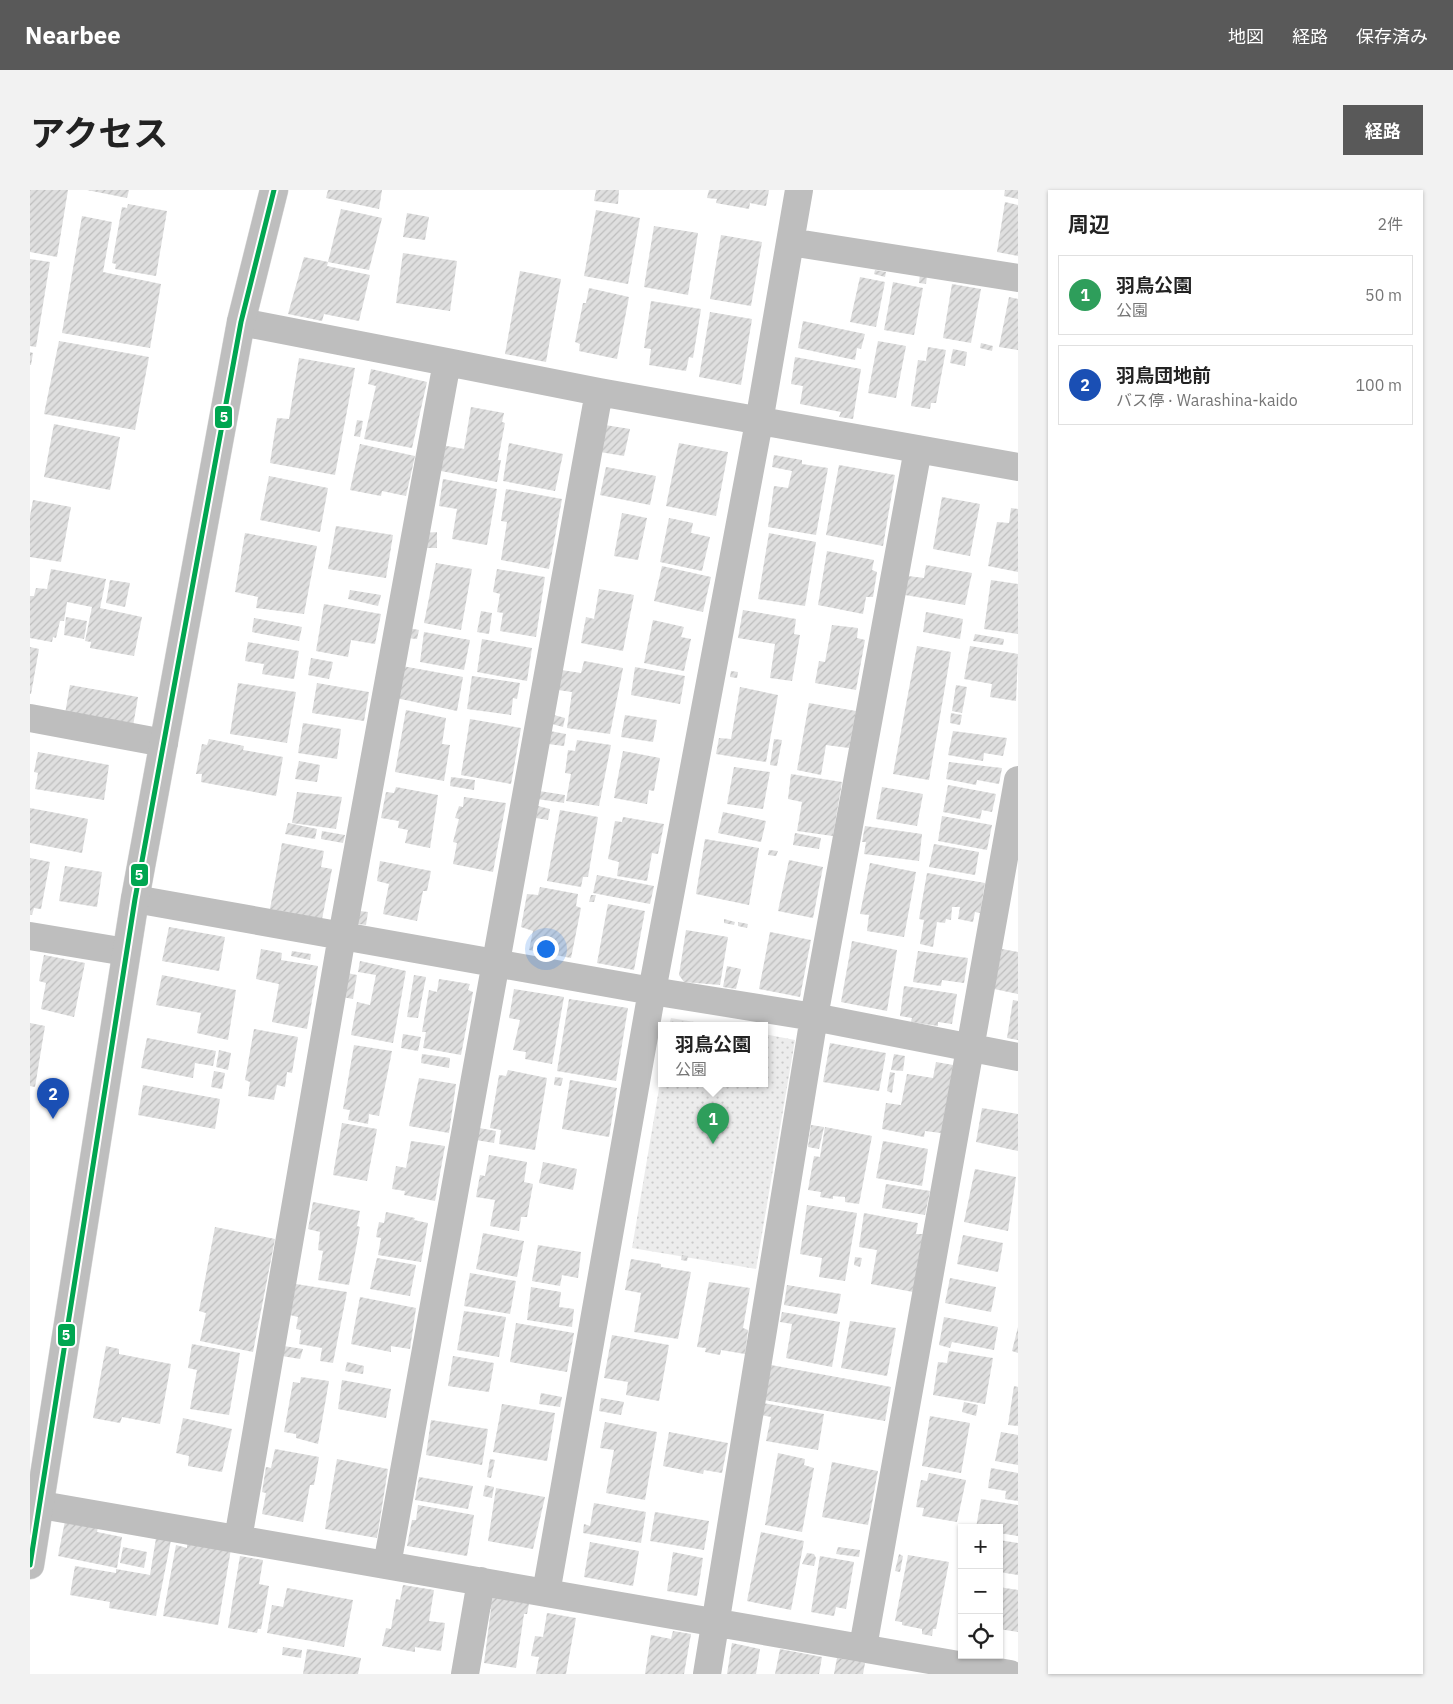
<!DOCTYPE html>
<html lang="ja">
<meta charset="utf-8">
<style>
:root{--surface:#fff;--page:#f2f2f2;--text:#222;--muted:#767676;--line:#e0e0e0;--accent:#595959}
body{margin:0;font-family:"IBM Plex Sans","Noto Sans JP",sans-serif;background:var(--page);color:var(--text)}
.controls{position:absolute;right:15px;bottom:15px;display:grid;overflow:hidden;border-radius:0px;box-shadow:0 1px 4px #0004}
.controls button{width:45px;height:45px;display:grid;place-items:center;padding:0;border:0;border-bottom:1px solid var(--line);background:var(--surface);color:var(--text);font:25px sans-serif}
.you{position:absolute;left:515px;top:758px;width:18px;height:18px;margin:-12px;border:4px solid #fff;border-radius:50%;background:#1a73e8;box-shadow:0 0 0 8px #1a73e833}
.badge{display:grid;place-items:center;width:32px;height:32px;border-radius:50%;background:var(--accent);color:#fff;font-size:16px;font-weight:700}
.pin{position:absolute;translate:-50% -41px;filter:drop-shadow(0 1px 2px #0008)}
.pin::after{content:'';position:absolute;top:26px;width:18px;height:15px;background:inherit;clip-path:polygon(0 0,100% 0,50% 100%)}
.popup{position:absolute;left:628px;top:832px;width:110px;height:65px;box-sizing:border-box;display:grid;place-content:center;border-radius:0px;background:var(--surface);filter:drop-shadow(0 1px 4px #0005);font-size:16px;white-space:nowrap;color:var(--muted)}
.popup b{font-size:19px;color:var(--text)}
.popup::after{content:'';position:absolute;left:50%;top:100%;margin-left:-10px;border:10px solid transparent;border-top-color:var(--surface)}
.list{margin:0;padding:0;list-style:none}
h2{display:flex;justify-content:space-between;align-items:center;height:65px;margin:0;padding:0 20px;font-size:21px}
h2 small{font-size:16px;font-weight:400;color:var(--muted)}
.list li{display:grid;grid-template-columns:32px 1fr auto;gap:15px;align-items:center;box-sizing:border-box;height:80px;margin:0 10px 10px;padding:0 10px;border:1px solid var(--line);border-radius:0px}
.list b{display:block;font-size:19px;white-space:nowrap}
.list p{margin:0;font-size:16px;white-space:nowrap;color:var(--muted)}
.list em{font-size:16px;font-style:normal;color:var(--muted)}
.icon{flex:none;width:28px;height:28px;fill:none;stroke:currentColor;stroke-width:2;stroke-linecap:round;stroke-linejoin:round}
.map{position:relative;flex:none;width:988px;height:1484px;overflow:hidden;border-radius:0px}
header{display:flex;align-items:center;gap:30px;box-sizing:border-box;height:70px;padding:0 25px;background:var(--accent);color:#fff}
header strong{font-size:24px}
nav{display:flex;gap:28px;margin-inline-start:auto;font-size:18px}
.intro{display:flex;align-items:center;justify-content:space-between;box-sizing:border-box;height:120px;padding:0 30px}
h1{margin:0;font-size:35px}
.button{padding:12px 22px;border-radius:0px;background:var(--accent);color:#fff;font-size:18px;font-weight:700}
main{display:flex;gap:30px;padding:0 30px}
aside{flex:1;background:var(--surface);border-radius:0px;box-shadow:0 1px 4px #0004}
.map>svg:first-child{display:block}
.park{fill:url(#park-dots)}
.building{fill:url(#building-hatch)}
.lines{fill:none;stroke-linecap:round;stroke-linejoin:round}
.highway-casing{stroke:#dbdbdb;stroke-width:29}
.minor{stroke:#bebebe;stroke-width:28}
.highway{stroke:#bebebe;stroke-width:28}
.bus-1-casing{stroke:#fff;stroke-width:9}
.bus-1{stroke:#00a651;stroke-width:5}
.line-badge{stroke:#fff;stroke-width:2}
.badge-label{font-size:14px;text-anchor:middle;font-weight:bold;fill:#fff}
</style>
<header>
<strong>Nearbee</strong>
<nav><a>地図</a><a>経路</a><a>保存済み</a></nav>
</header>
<div class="intro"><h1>アクセス</h1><a class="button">経路</a></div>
<main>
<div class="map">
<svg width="988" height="1484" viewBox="0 0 988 1484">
<defs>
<pattern id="park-dots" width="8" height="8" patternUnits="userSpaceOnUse" patternTransform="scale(1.25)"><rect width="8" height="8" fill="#ececec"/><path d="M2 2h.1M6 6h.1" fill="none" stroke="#c9c9c9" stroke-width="1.8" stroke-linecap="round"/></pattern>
<pattern id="building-hatch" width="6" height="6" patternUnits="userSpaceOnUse" patternTransform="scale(1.25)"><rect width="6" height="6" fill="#dfdfdf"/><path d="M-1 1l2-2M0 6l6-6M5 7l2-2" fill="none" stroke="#bebebe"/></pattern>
</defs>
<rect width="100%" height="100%" fill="#fff"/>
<path class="park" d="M641,828L682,835H639Z
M734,844L765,850L726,1079L602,1058L632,881V893H734Z"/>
<path class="building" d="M0,0H38L27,67L0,62Z
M57,0H99L97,8Z
M298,0H352L349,19L296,8Z
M566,0H589L588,14L564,11Z
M679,0H739L736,16L720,13L719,19L686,13L687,9L677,8Z
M975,0H988V9L974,6Z
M975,12L988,15V66L967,62Z
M98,14L137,21L126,86L85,79L86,74L82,73L92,17L97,18Z
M311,19L352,28L339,80L298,72Z
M566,20L610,28L598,94L554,86Z
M377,23L399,27L395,50L373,47Z
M52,26L82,32L73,82L131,94L120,158L32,143Z
M624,36L668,43L658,105L614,97Z
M691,45L732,52L721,116L680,109Z
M373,63L427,71L420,121L366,113Z
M274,67L298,72L297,76L340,85L329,131L294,124L292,131L258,124Z
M0,69L20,72L6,157L0,156Z
M845,80L856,82L855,87L844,84Z
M490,81L531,89L516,172L475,164Z
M890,84L897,86L896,94L889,93Z
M830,87L855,92L846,137L820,132Z
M863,92L893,98L884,145L854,140Z
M922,94L951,99L941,153L913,148Z
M559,98L599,107L587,169L549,161L550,154L545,152L553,113H556Z
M979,107L988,109V160L969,157Z
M621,111L671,119L663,168L659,167L656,181L619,175L621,159L614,158Z
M680,122L722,129L711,195L669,187Z
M773,131L835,144L831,159L827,158L825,170L768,158Z
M29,151L119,167L105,240L14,224Z
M848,151L876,156L866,208L838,203Z
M951,153L963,156L962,161L950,158Z
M898,157L916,160L906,213H901L900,219L881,216L888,170L896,171Z
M923,159L937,162L935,176L920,173Z
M0,162L3,163L1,175H0Z
M765,167L831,179L823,229L809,227L811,222L770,214L773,196L761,194Z
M269,168L325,178L305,285L240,273L247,228L259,229Z
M341,179L397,192L382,258L334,249L346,196L338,194Z
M441,217L474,223L472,232L475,233L468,270H471L467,292L406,280L411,255L434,259Z
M327,230L333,231L330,247L324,246Z
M24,234L90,247L80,300L14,287Z
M575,235L600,239L594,266L570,262Z
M479,253L533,264L525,301L473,291Z
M649,253L698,262L686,326L636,316Z
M330,254L385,266L376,306L352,301L351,306L320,300Z
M744,265L772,270V274L798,278L786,345L738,337L744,296L758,298L762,281L742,277Z
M809,275L865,285L853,356L796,345Z
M576,277L626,286L620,315L570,305Z
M239,286L298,298L290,342L230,330Z
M413,289L467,299L457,355L422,349L427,319L409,316Z
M476,299L532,309L519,379L471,370L477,332L471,331Z
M912,307L950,314L940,366L903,359Z
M3,310L41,317L31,372L0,367V326Z
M981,318L988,319V382L958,376L967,332L979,333Z
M592,323L617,328L608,370L584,366Z
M639,328L663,333L661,343L680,347L672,381L630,372Z
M306,336L363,345L356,388L298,379Z
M407,342V358H394L395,343Z
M215,343L287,356L274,424L226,418L228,407L205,402Z
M739,343L786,352L775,416L728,409Z
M797,361L844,370L842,380L847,382L843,407H836L833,424L788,415Z
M406,373L442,379L431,440L394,433Z
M896,375L942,383L935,415L875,405L878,386L894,388Z
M632,376L681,387L673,422L624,411Z
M21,379L76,389L70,418L112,427L104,466L60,458L61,452L55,451L62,417L37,412L34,431H30L26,448L23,447L22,452L0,448V406H4L6,398L17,399Z
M467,379L515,387L506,447L470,441L473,423L467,422L470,404L463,402Z
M80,390L100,393L95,417L76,413Z
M961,390L988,394V444L954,439Z
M569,399L604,405L593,461L551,453L556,427L564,429Z
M320,400L351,405L348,416L318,409Z
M294,414L351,424L345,454L321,450L318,467L286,461Z
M713,420L766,429L764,444L770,445L762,491L740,488L745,454L708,448Z
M451,421L462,423L459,444L447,442Z
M896,422L933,429L930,449L893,442Z
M36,427L57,431L54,449L34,445Z
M224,428L272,437L269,451L222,442Z
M623,430L654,437L651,447L661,449L654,481L614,473Z
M802,435L828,438L827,448L835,450L826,500L785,493L789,471L795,472Z
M378,438L389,440L387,449L377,448Z
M394,442L440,450L434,480L390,472Z
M945,444L974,449L973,455L943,451Z
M452,449L502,458L497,491L447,482Z
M218,452L269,461L264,489L232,484L234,474L215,471Z
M887,456L921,462L899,590L863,584Z
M940,456L988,464L986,511L960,507L962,494L934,489Z
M0,457L9,459L1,504H0Z
M281,468L303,472L299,489L278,485Z
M554,471L593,478L580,544L537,538L542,502L528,500L531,480L551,483Z
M372,476L433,487L427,521L366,508Z
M605,477L655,486L650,514L601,505Z
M701,481L708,482L707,488L700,487Z
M442,486L490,493L487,509L483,508L481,525L437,519Z
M208,493L266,502L257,553L200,544Z
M287,493L339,502L334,531L282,523Z
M40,495L108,507L103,536L35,524Z
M926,495L937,497L932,523L922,521Z
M710,497L748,505L736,572L686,564L689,548L701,549Z
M779,513L826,521L819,558L796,555L791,585L767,580Z
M376,520L416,528L412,554L420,555L414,591L365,582Z
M921,523L932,525L930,535L920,533Z
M524,525L535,528L533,537L522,534Z
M595,525L627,530L623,552L591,547Z
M440,529L491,538L481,594L431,585Z
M273,533L311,539L307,569L268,563Z
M520,541L536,544L534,556L518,554Z
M923,541L977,548L973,566L954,563L953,571L918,565Z
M179,549L214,556L213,560L253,567L246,606L171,592L172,584H166L172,554L177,555Z
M744,549L752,550L747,576L740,575Z
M547,550L581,555L569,616L536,611L541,584L535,583L538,560L545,561Z
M593,561L630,568L624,601L619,600L617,614L584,608Z
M8,562L79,575L74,610L5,599L8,583L4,582Z
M269,571L290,575L287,592L265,589Z
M919,572L972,578L969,594L947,590L946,595L916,589Z
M704,577L740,582L733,619L697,614Z
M761,584L812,592L803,646L767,641L772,612L758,609Z
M421,587L445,590L444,600L420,596Z
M918,595L966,604L962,622L952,620L950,629L913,622Z
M366,597L408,605L400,658L375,653L378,640L368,638L369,631L351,628L356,602L364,603Z
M852,597L893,604L887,636L846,629Z
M509,601L535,605L534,613L507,609Z
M267,602L312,607L306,639L262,633Z
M434,607L476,613L463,682L423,674L427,653L423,652L429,629L425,628L429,616L433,617Z
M508,616L520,619L518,630L506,628Z
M0,618L58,629L52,663L0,653Z
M530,620L568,627L558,687H553L551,697L517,691Z
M693,622L736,631L731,652L688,643Z
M912,626L962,635L957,660L908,651Z
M593,627L634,634L628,664L622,663L617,691L587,686L589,672L578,669L585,631L592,632Z
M258,633L287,639L285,649L255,644Z
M835,636L892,644L889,671L834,664L836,652H832Z
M292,641L315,645L313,653L291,649Z
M765,643L791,648L789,659L763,655Z
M675,649L729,658L719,715L666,704Z
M252,653L294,661L291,677L302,679L292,729L240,719Z
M904,654L949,662L945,685L899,677Z
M739,660L748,661L746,666L738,665Z
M0,668L20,672L11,719L4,718L2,725H0Z
M759,670L793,677L783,728L748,721Z
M350,671L401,681L397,701H393L387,731L353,724L359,694L347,691Z
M840,673L886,682L874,747L837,741L839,725L830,724Z
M35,676L72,682L67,717L29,711Z
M897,683L955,693L950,723L945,722L943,732L928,729L930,717H922L921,730L916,729L915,733L907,732L903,757L890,754L894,730L889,729Z
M567,685L624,696L620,714L563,703Z
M510,697L548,704L546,716L551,718L541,768L499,760L503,741L491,737L497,704L508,705Z
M561,705H566L564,712H559Z
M578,714L615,721L604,780L567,773Z
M330,721L338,722L336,735L328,734Z
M694,729L705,732L704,735L694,733Z
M708,732L718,734L717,738L708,736Z
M139,737L195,747L189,781L132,771Z
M656,740L698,747L690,795L654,792L649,785Z
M740,742L781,750L770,807L729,799Z
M822,751L867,760L857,821L811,812Z
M231,759L252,763L251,770L288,776L277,839L242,832L249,794L226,789Z
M972,759L988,762V804L964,799Z
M262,761L281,764L280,770L261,766Z
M888,761L938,768L934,793L912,790L911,796L883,792Z
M14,765L55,773L44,827L11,819L16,793L9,791Z
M330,771L376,781L363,853L321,845L327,812L340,815L346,785L328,782Z
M697,776L711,779L706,799L693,797Z
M317,783L327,785L323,809L312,807Z
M132,785L206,800L198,850L167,843L171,823L126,815Z
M384,785L396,787L388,828L377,827Z
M409,789L440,794L438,800L443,802L431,865L393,858L396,842H392L399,800L407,802Z
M874,796L927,804L922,834L908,832V836L881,832L882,828L870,826Z
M484,799L534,807L522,874L495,869L496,862L483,860L490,830L479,828Z
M539,809L598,818L586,891L527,881Z
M983,810L988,811V850L977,848Z
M0,833L15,836L5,897L0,896Z
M224,839L268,847L262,883L257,882L255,897L247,895L244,910L218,906L220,892L215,890Z
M373,844L391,847L388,861L371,858Z
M117,848L186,861L183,876L165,873L163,888L111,878Z
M800,853L856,863L849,901L793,892Z
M324,855L362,861L349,926L339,924L338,934L318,930L320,920L313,919Z
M189,860L201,863L198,880L186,877Z
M392,864L420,868L419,878L391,873Z
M864,864L875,866L873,881L861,880Z
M906,872L923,875L911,943L895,941L894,947L852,939L856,913L871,915L877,884L903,888Z
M478,880L517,888L505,960L469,954L471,940L460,938L469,885L476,886Z
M184,881L195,883L192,899L181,897Z
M860,882L865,883L862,903L857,901Z
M525,887L533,888L531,896L524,895Z
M389,888L426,894L419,943L379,936Z
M540,890L587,898L579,947L532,939Z
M113,895L190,909L185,939L108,925Z
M952,918L988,924V961L946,952Z
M312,933L347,939L337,991L303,985Z
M781,935L794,937L789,959L778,957Z
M795,937L842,946L829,1014L815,1012V1007L803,1006V1009L790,1007L791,1002L778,1000L784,966L790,967Z
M449,938L466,941L464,953L446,950Z
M381,951L415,956L405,1011L374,1005L375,1001L362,999L366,976L376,978Z
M853,951L898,959L892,996L846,988Z
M459,965L497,972L494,992L503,994L497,1027H491L489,1041L460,1036L465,1010L446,1007L450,985L455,986Z
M513,972L547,979L543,1000L509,993Z
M945,979L986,987L978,1041L934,1032Z
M856,994L900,1001L895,1025L852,1018Z
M283,1012L330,1021L327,1036L330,1037L319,1095L288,1090L293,1061L288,1060L290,1042L278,1039Z
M777,1015L827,1023L815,1091L789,1087L792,1068L770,1064Z
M356,1022L385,1028L384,1030L398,1033L391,1072L348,1065L351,1048L346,1047L349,1032L354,1033Z
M834,1023L888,1033L886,1044H893L883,1102L841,1094L847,1060L829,1057Z
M185,1037L245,1049L223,1162L170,1151L176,1123L169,1121Z
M453,1043L494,1051L487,1087L446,1079Z
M933,1045L973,1053L968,1082L927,1074Z
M508,1055L551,1062L548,1088L532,1085L530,1096L502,1091Z
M652,1065L658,1066L657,1071L651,1070Z
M825,1067L832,1068L830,1077L824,1075Z
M347,1068L386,1075L380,1106L340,1099Z
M601,1069L631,1074V1077L661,1082L648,1149L604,1142L611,1103L595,1100Z
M440,1083L486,1091L480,1124L434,1116Z
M920,1088L966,1097L961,1122L915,1113Z
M679,1092L720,1098L713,1138L718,1140L715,1164L691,1160L690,1165L675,1162L676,1158L667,1157Z
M266,1094L317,1102L303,1173L290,1171L292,1158L269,1154L271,1140L266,1139L268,1127L260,1125Z
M757,1095L811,1104L807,1124L754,1115Z
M501,1097L531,1102L529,1117L544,1119L542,1137L497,1130Z
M330,1107L386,1118L380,1159L361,1156V1162L321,1154Z
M434,1121L476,1127L469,1167L427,1160Z
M752,1122L810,1132L802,1177L756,1168L762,1134L750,1132Z
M914,1127L968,1137L964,1160L922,1152L920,1158L909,1155Z
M820,1131L866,1138L857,1186L811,1178Z
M486,1133L544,1143L537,1182L480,1172Z
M988,1137V1163L982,1161Z
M582,1145L639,1155L629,1211L596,1205L598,1192L574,1188Z
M162,1154L210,1163L199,1225L160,1219L167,1180L158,1178Z
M76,1156L89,1159V1164L141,1174L130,1234L92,1227L90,1233L63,1228Z
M254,1156L273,1159L270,1169L252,1166Z
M919,1161L963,1168L955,1214L903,1205L908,1172L917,1173Z
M423,1166L464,1173L459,1202L418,1196Z
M317,1172L334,1176L333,1184L315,1181Z
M741,1175L861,1197L855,1231L734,1210Z
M271,1187L299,1191L288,1254L266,1248V1244L254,1242L263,1192L270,1193Z
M312,1190L361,1199L356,1228L308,1219Z
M984,1196L988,1197V1236L978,1235Z
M511,1203L532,1207L530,1217L509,1214Z
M571,1208L594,1212L591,1225L569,1221Z
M934,1212L948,1215L946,1226L932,1222Z
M733,1213L794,1224L788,1260L736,1251L741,1227L731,1225Z
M472,1214L525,1223L517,1271L463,1262Z
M900,1226L940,1233L931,1283L892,1276Z
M153,1228L202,1239L192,1282L158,1276L159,1266L146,1263Z
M401,1230L458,1239L452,1275L396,1265Z
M575,1232L627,1242L615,1310L576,1303L584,1260L570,1258Z
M639,1242L698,1253L692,1283L674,1280L673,1284L633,1276Z
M971,1242L988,1245V1275L965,1271Z
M245,1259L289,1267L284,1295H280L273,1332L232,1324L236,1303L232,1302L236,1277L241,1278Z
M748,1263L775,1269L774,1275L784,1278L772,1342L735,1335Z
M307,1269L358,1279L347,1348L295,1339Z
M460,1269L465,1270L461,1288L457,1287Z
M802,1272L848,1281L838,1335L792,1327Z
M961,1278L988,1283V1311L975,1309L976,1301L958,1298Z
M899,1283L936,1290L927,1332L892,1326L894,1318L886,1317L891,1290L897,1291Z
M389,1287L443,1296L438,1319L385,1310Z
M455,1295L464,1297L462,1308L453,1306Z
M466,1298L515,1307L503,1359L458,1351Z
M951,1309L988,1315V1346L969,1343V1338H946Z
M564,1313L616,1322L611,1353L553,1343L554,1334L560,1336Z
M388,1315L444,1325L437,1366L377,1356L382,1330H386Z
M625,1322L679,1331L674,1360L620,1351Z
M35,1331L68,1337L67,1342L92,1347L87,1378L28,1366Z
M731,1342L774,1351L761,1420L717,1411Z
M126,1348L141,1350L126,1426L79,1418L80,1412L40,1405L45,1376L86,1383V1379L120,1385Z
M969,1350L988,1353V1385L969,1382Z
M157,1351L201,1359L188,1435L133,1426L146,1355L157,1358Z
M560,1352L609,1361L603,1396L554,1387Z
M93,1357L117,1362L114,1378L90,1373Z
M808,1357L830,1360L829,1367L806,1364Z
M643,1362L673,1368L667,1406L637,1401Z
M777,1363L784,1364L786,1368L784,1376L772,1374Z
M869,1364L873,1366L870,1382L865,1381Z
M878,1365L919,1372L906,1439H903L902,1446L892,1444V1439L872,1435V1432L865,1431Z
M210,1366L233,1370L229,1394L239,1396L231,1439H228L227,1443L198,1438Z
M790,1366L824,1372L816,1419L806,1417L804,1426L781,1422Z
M373,1395L404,1400L399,1431L415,1433L411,1461L385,1457V1462L352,1456L356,1438L361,1439L366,1409L370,1410Z
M969,1397L988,1400V1442L969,1439Z
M257,1398L323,1410L314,1457L237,1443L242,1415L253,1417Z
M459,1403L500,1409L497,1424H494L486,1478L454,1473L461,1419H457Z
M517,1423L546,1428L536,1484H506L509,1467L501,1466L505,1446L513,1447Z
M643,1441L661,1444L654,1484H615L621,1445L641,1449Z
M702,1453L730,1459L726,1484H697Z
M253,1457L272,1460L271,1468L252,1465Z
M277,1459L331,1468L328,1484H273Z
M750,1459L792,1467L789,1484H745Z
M807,1468L835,1473L833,1484H804Z"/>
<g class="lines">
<g class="highway-casing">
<path id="highway" d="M0,1375L105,709L211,132L244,0"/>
</g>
<path class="minor" d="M760,52L988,88
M211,132L417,172
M0,528L134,553
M105,709L622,801L784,827L988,867
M0,746L96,762
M0,1313L980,1484
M208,1349L312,746L417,172L569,202L988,277
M357,1375L569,202
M516,1403L622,801L729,232L769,0
M833,1457L988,590
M435,1484L451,1391
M677,1484L784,827L888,259"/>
<use href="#highway" class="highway"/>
<g class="bus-1-casing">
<path id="bus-1" d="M0,1375L105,709L211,132L244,0"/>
</g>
<use href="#bus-1" class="bus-1"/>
</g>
<g class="line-badge">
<rect x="184" y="215" width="19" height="24" rx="5" fill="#00a651"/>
<rect x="100" y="673" width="19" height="24" rx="5" fill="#00a651"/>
<rect x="27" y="1133" width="19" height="24" rx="5" fill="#00a651"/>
</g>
<g class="badge-label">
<text x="194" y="232">5</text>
<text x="109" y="690">5</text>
<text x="36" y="1150">5</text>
</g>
</svg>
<div class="controls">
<button>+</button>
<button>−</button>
<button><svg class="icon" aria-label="locate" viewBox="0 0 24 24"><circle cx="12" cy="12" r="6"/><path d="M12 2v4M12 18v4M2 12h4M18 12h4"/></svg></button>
</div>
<div class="you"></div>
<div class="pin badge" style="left:683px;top:954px;background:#2e9e5b">1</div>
<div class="popup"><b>羽鳥公園</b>公園</div>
<div class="pin badge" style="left:23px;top:929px;background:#1a4fb4">2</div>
</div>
<aside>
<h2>周辺<small>2件</small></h2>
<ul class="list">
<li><span class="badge" style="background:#2e9e5b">1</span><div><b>羽鳥公園</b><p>公園</p></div><em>50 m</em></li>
<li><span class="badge" style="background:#1a4fb4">2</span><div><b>羽鳥団地前</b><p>バス停 · Warashina-kaido</p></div><em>100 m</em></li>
</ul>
</aside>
</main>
